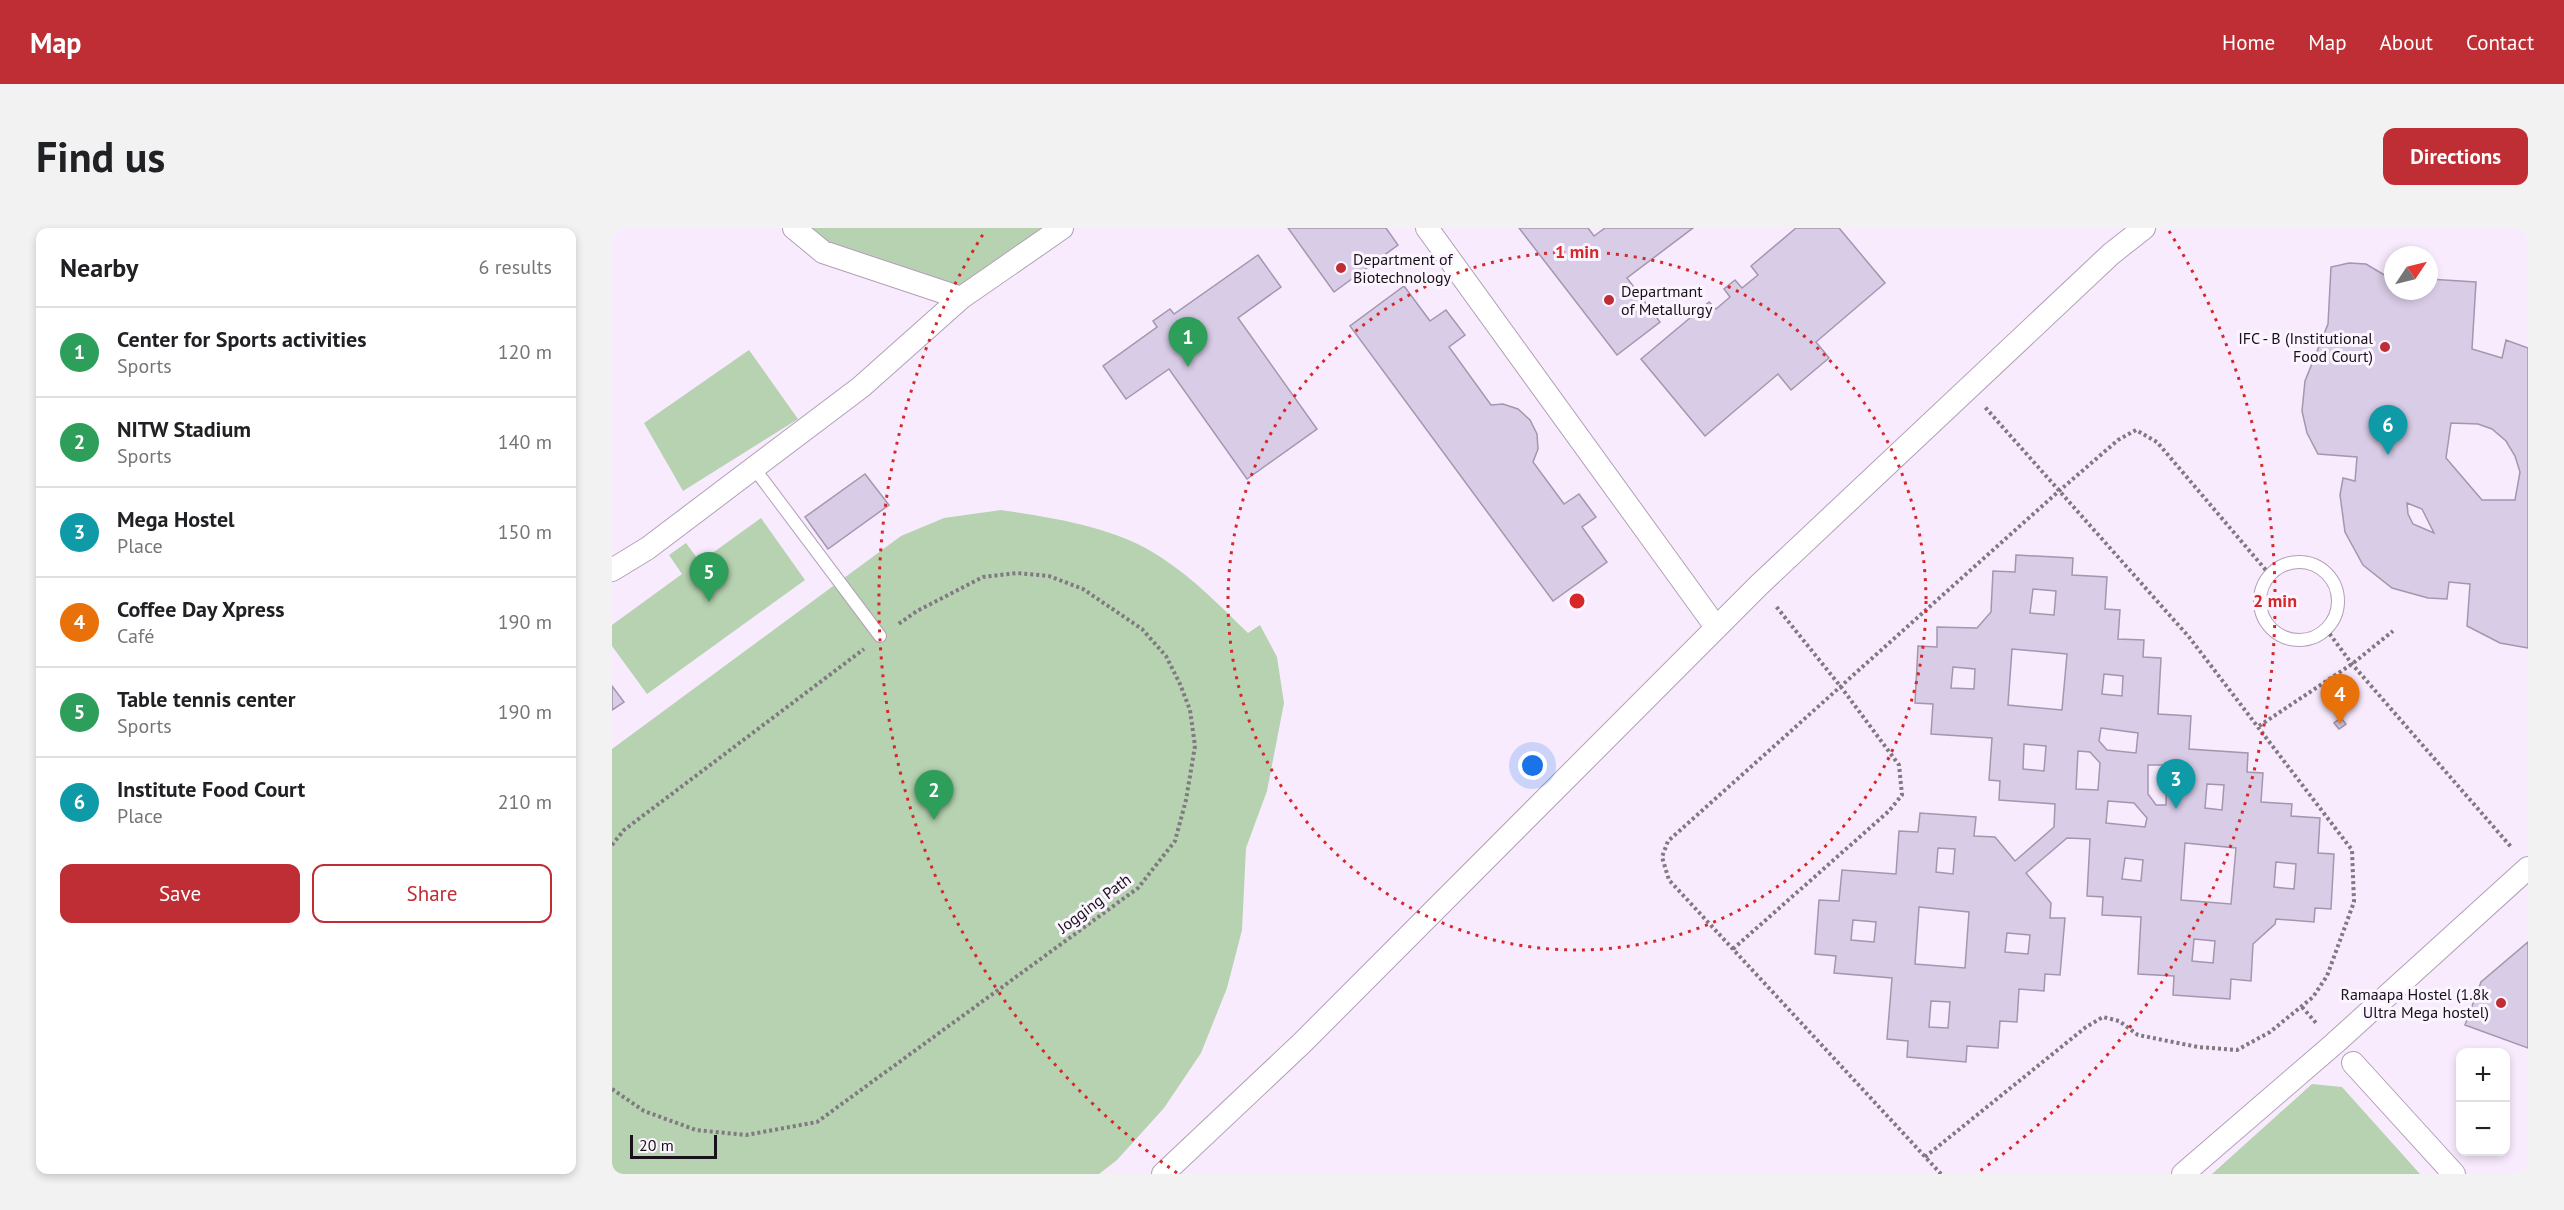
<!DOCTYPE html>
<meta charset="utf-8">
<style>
:root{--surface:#fff;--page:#f2f2f2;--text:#202124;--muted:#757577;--line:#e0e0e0;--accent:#be2e34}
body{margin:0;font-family:"PT Sans",sans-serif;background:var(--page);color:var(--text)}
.controls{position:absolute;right:18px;bottom:18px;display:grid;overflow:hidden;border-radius:12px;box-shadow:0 3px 9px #0003}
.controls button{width:54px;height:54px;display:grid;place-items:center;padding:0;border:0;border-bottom:2px solid var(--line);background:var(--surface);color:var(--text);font:30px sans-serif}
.compass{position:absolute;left:1772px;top:18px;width:54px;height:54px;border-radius:50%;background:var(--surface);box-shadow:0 3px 9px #0003;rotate:55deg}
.scale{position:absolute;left:18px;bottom:15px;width:87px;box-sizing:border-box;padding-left:6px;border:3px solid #19121b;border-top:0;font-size:16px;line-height:21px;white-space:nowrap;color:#19121b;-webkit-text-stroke:4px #fcf5ff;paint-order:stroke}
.you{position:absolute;left:921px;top:538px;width:21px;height:21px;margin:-15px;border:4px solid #fff;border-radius:50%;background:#1a73e8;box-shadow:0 0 0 9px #1a73e833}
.badge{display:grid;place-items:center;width:39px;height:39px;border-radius:50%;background:var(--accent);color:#fff;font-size:20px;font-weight:700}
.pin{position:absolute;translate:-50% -50px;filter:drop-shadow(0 2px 3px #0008)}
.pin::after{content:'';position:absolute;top:32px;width:21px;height:18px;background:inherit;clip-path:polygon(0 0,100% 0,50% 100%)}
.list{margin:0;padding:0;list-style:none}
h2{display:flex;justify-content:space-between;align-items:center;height:78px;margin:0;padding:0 24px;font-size:26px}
h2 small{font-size:20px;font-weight:400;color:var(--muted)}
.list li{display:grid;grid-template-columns:39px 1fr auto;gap:18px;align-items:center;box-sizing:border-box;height:90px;padding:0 24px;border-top:2px solid var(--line)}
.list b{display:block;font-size:22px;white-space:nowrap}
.list p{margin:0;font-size:20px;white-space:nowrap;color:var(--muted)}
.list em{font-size:20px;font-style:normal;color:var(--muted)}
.actions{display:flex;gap:12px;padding:18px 24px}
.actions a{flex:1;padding:14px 0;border:2px solid var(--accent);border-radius:12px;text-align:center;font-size:21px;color:var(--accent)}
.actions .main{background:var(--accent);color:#fff}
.map{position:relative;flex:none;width:1916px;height:946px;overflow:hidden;border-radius:12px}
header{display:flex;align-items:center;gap:36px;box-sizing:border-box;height:84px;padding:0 30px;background:var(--accent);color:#fff}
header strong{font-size:28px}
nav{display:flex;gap:33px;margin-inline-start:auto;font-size:21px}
.intro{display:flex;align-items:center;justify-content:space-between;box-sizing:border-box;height:144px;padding:0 36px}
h1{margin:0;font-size:42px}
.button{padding:15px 27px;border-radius:12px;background:var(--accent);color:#fff;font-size:21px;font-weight:700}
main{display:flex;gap:36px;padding:0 36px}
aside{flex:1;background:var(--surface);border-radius:12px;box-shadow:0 3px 9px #0003}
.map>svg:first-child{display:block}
.built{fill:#f9ebfe;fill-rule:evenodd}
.green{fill:#b6d2b0}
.building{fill:#d9cce6;stroke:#a396ae;stroke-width:1.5;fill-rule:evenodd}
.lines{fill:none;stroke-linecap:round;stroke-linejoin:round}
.service-casing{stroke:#b2a0b7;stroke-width:14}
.minor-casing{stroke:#b2a0b7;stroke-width:24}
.path{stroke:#807982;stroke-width:4;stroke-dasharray:3 3;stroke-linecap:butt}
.service{stroke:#fff;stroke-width:12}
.minor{stroke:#fff;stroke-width:22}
.ring{fill:none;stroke:#d62828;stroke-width:3;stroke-dasharray:3 6}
.poi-dot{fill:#be2e34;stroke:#fcf5ff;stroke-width:2}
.labels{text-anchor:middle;stroke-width:6;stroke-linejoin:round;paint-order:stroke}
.poi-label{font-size:16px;fill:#19121b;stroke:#fcf5ff;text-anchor:start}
.street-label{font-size:16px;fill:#19121b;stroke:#fcf5ff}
.centre{fill:#d62828;stroke:#fcf5ff;stroke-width:3}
.ring-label{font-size:18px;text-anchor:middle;font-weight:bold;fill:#d62828;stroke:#fcf5ff;stroke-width:6;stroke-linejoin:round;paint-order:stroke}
</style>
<header>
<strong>Map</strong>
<nav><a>Home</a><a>Map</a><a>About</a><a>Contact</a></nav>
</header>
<div class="intro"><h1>Find us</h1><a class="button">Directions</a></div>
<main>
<aside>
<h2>Nearby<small>6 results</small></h2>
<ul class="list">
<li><span class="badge" style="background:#2e9e5b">1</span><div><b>Center for Sports activities</b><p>Sports</p></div><em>120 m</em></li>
<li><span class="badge" style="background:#2e9e5b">2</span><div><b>NITW Stadium</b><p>Sports</p></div><em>140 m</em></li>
<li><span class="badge" style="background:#0f9aa8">3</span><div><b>Mega Hostel</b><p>Place</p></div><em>150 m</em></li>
<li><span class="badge" style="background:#e8710a">4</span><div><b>Coffee Day Xpress</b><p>Café</p></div><em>190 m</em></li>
<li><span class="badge" style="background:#2e9e5b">5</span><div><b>Table tennis center</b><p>Sports</p></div><em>190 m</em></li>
<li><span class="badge" style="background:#0f9aa8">6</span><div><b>Institute Food Court</b><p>Place</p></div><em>210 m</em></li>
</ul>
<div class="actions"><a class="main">Save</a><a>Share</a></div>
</aside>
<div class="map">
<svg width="1916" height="946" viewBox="0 0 1916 946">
<rect width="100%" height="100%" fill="#fcf5ff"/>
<path class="built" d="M0,0H1916V946H0ZM1781,27H1817V63H1781ZM1848,824H1894V924H1848Z"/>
<path class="green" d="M194,0H450L349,70L211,24Z
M137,122L186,191L71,263L32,195Z
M389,282C442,290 505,299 550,330C582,351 608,378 636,405L648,397L665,429L672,475L655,563L634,620L630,702L615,760L589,825L552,880L505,932L487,946H0V521L289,308L332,290Z
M149,290L193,352L35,466L0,418V397L70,346L57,327L74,315L88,334Z
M1700,856L1730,859L1808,946H1600Z"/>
<path class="building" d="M676,0H774L786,17L722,64Z
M907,0H976L982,8L993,0H1081L1015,50L1048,94L1005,127Z
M1184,0H1227L1273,55L1204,114L1217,130L1179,162L1166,146L1093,208L1029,131L1097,74L1104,81L1118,69L1112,61L1123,52L1130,60L1146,47L1139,38Z
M646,27L669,59L626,90L705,201L635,251L557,141L514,171L491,138L545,99L541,93L558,81L562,86Z
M1737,35L1754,36L1774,48L1781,49V63H1817V51L1864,54L1860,121L1890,130L1894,112L1916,120V420L1888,415L1855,398L1858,356L1837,354L1835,371L1816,370L1780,360L1751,337L1733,304L1728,267L1731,250L1743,253L1745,229L1706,226L1695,205L1690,183L1693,153L1716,96L1719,39ZM1839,195L1866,196L1880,201L1894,213L1903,228L1908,244L1903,272H1870L1834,230ZM1795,275L1810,281L1822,305L1801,296L1796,286Z
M792,58L818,93L834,82L853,107L837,119L879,177L891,176L906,181L918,192L925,206L926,221L921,234L952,276L967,266L984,289L970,299L995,334L941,373L738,98Z
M253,246L277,277L216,321L193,289Z
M1404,327L1461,330L1460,347L1495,349L1493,381L1508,382L1506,411L1532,412L1531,429L1549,430L1546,486L1579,488L1577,521L1636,525L1635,544L1651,545L1649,574L1680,576L1679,588L1708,590L1706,625L1722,626L1719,681L1703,680L1702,694L1664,691L1663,696L1641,716L1639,753L1619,751L1618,771L1561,767L1562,748L1526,746L1529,689L1490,687L1491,669L1475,668L1478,611L1455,610L1414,645L1439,675L1438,690H1453L1448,747L1433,746L1432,763L1407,761L1405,794L1388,793L1386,820L1355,818L1354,834L1295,829L1296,813L1275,811L1280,750L1222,745L1224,728L1203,726L1207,672L1227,673L1230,642L1284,646L1287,603L1306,604L1308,585L1364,589L1362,608L1383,609L1403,633L1442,599L1443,576L1387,572L1388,553L1377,552L1380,510L1319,506L1321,476L1303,475L1306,418L1325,419V399L1365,400L1379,384L1381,343L1403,344ZM1421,361L1444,363L1442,387L1418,385ZM1400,421L1455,426L1450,482L1396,477ZM1341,439L1363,441L1362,461L1339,460ZM1492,446L1511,448L1510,468L1490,466ZM1489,500L1526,505L1524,525L1495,522L1487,513ZM1412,516L1434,518L1432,543L1411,541ZM1466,523L1478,524L1488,535L1486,562L1464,561ZM1536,537H1555L1554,577H1544L1536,566ZM1595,556L1612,557L1610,582L1593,580ZM1496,573L1522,575L1535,590L1533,599L1494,595ZM1573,615L1624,620L1619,676L1569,672ZM1326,620L1343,621L1341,646L1324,644ZM1513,630L1531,632L1529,653L1510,651ZM1664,634L1684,636L1682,661L1662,659ZM1307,679L1357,684L1353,740L1303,736ZM1241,692L1264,694L1262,714L1239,712ZM1395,705L1418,707L1416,726L1393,724ZM1582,711L1603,713L1601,735L1580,733ZM1319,773L1338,774L1336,800L1317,799Z
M0,458L12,474L0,482Z
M1729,490L1734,496L1727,501L1722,495Z
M1916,714V820L1853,797L1869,754Z"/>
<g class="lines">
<g class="service-casing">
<path id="service" d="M142,240L268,408
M1648 373a39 39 0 1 1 78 0a39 39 0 1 1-78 0Z"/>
</g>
<g class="minor-casing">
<path id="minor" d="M182,0L211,24L349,70L450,0
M815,0L1104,399
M0,342L36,320L249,159L349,70
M1741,835L1842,946
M551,946L690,815L1147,357L1499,26L1532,0
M1571,946L1723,815L1916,640"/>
</g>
<path class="path" d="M1714,401L1740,436L1900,620
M1647,498L1740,436L1781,403
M0,617L12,602L252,421
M1121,721L1277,583L1290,567L1287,537L1229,459L1163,377
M1690,779L1705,796
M0,861L32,883L84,902L134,907L205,894L526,660L563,613L574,572L583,518L578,482L568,456L554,428L530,401L471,361L437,348L405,345L371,349L305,383L285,397
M1313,929L1474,799L1491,789L1507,793L1526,807L1586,819L1625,822L1658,804L1701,769L1715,748L1742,674L1740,622L1577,409L1372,178
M1329,946L1057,652L1050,629L1056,613L1447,263L1506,212L1524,202L1545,214L1658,347"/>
<use href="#service" class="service"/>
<use href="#minor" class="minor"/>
</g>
<g class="ring">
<circle cx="965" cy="373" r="349"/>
<path d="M565 945A698 698 0 0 1 373 3M1557 3A698 698 0 0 1 1365 945"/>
</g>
<g class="poi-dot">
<circle cx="729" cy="40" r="6"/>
<circle cx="997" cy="72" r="6"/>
<circle cx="1773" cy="119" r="6"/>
<circle cx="1889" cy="775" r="6"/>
</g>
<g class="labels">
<g class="poi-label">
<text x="741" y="37">Department of<tspan x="741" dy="18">Biotechnology</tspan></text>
<text x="1009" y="69">Departmant<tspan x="1009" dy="18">of Metallurgy</tspan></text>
<text x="1761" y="116" text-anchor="end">IFC - B (Institutional<tspan x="1761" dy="18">Food Court)</tspan></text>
<text x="1877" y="772" text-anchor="end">Ramaapa Hostel (1.8k<tspan x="1877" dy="18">Ultra Mega hostel)</tspan></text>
</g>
<g class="street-label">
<text transform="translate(482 675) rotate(-37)" y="6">Jogging Path</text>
</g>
</g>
<circle cx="965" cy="373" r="9" class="centre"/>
<g class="ring-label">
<text x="965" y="30">1 min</text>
<text x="1663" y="379">2 min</text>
</g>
</svg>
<div class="controls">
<button>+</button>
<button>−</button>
</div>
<svg class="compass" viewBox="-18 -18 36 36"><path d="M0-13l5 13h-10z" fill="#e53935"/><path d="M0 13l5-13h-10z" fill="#757577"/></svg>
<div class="scale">20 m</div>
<div class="you"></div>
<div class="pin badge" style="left:576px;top:139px;background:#2e9e5b">1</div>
<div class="pin badge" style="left:322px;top:592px;background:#2e9e5b">2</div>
<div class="pin badge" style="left:1564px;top:581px;background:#0f9aa8">3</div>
<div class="pin badge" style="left:1728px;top:496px;background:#e8710a">4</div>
<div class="pin badge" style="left:97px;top:374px;background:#2e9e5b">5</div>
<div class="pin badge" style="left:1776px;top:227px;background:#0f9aa8">6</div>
</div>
</main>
